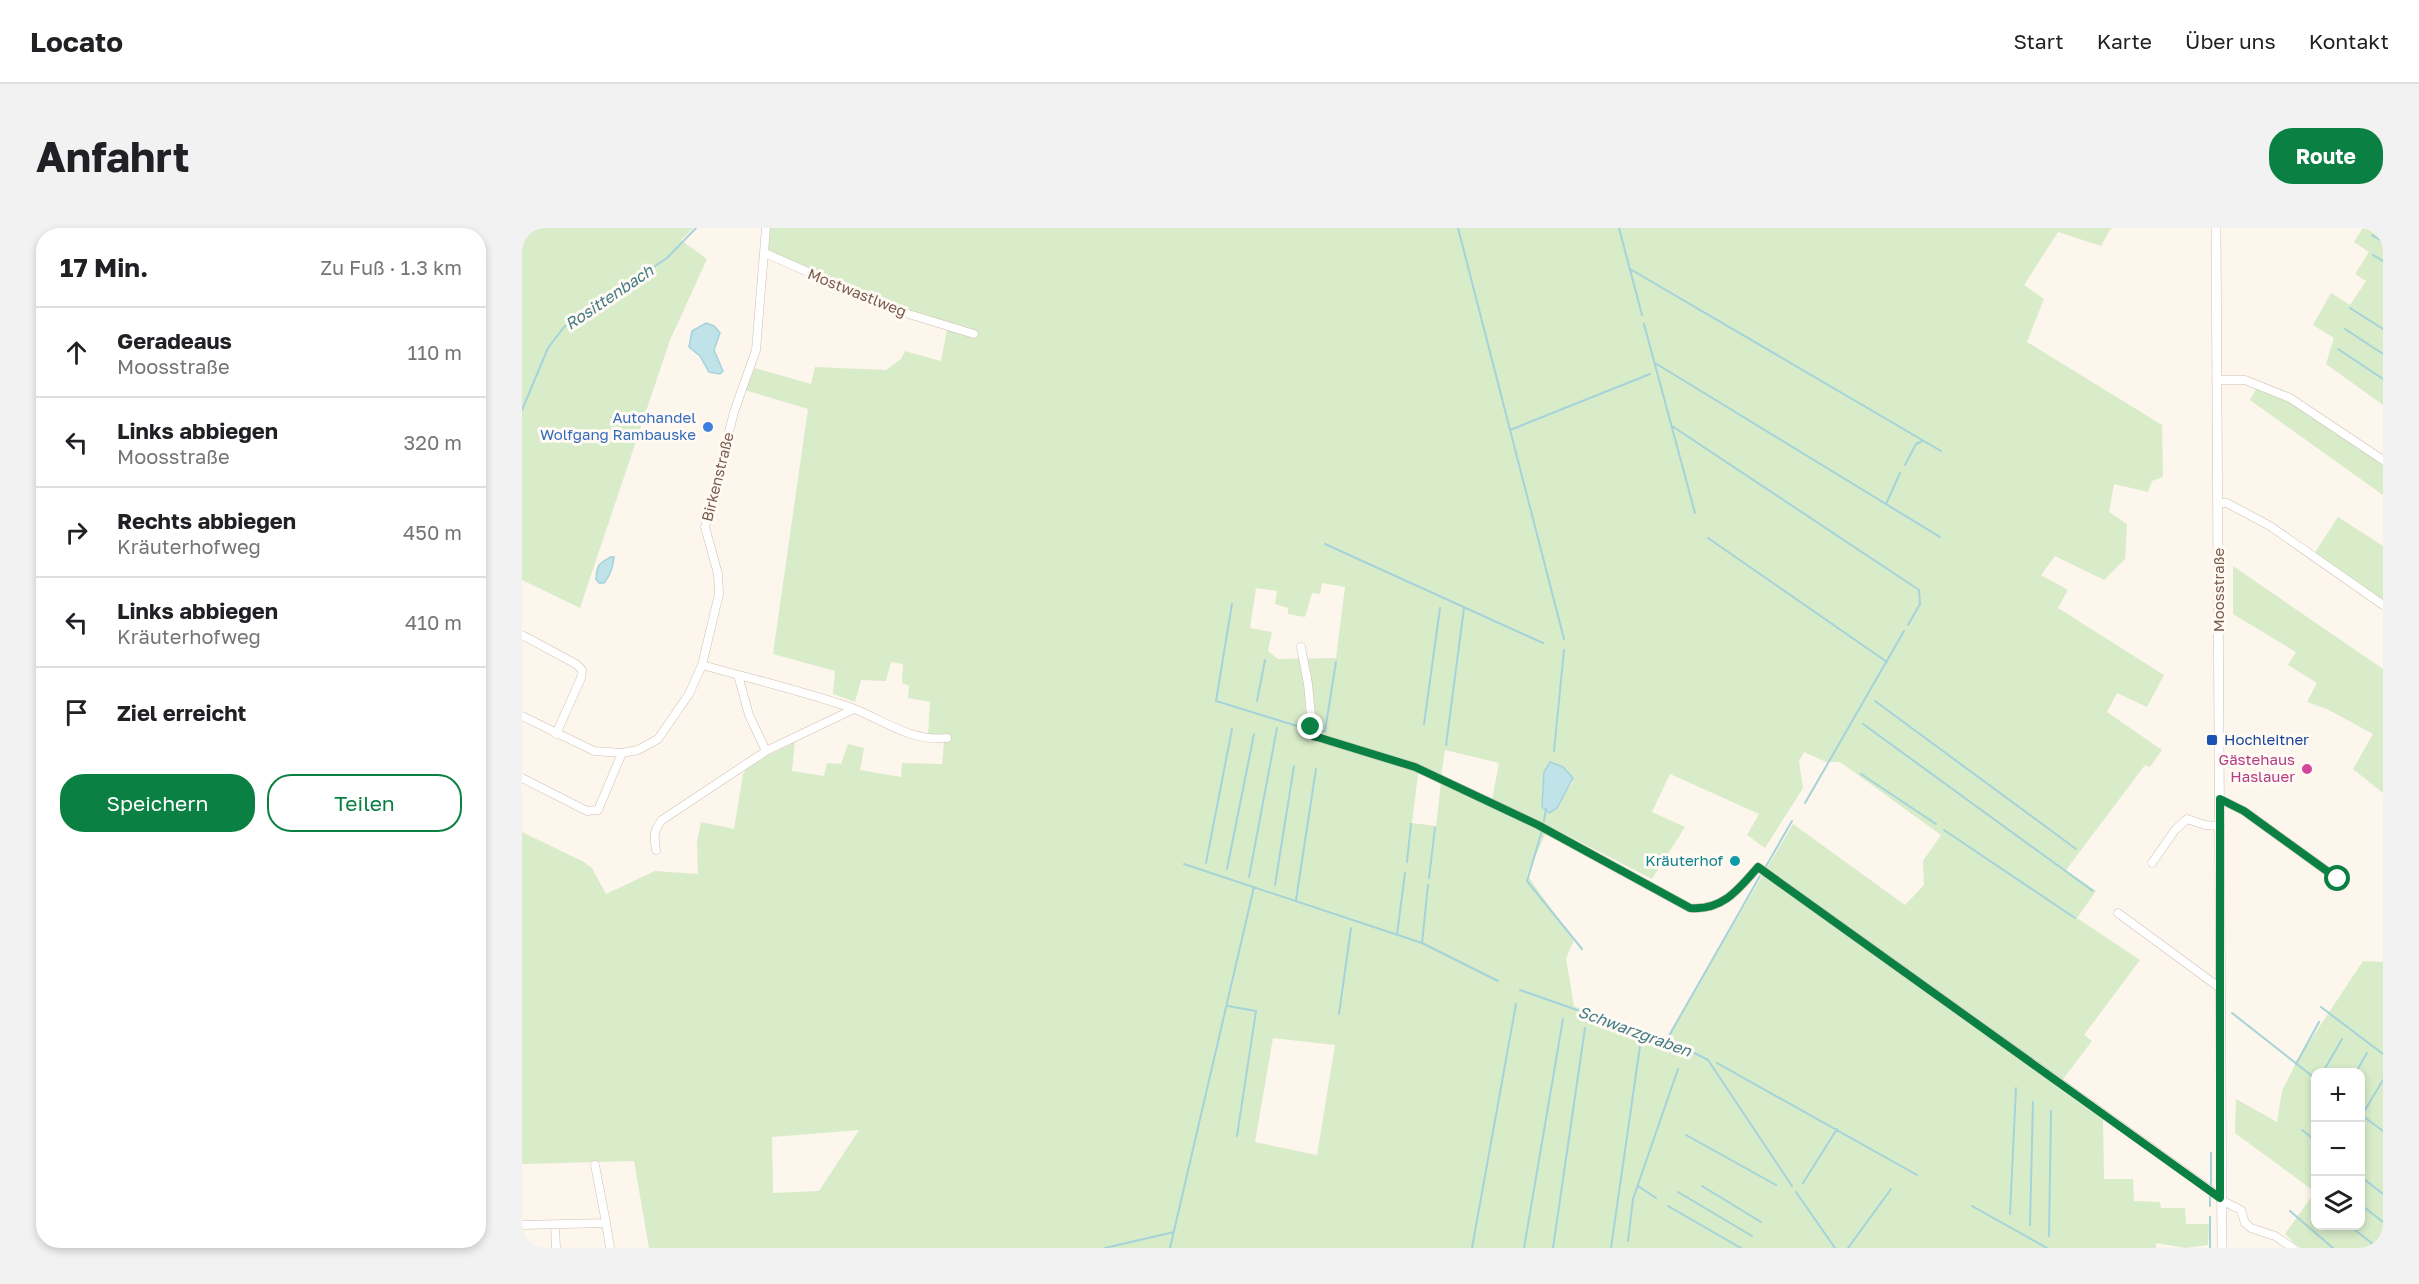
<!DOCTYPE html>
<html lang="de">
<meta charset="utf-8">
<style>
:root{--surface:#fff;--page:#f2f2f2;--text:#202124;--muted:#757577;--line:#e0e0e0;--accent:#0b8043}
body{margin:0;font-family:"Golos Text",sans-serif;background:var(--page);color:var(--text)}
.controls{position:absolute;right:18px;bottom:18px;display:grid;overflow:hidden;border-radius:12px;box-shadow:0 3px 9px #0003}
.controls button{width:54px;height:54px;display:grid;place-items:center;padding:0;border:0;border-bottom:2px solid var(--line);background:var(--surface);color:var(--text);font:30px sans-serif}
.stop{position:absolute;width:18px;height:18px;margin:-14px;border:4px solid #0b8043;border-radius:50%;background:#fff}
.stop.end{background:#0b8043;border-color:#fff;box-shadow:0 2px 6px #0008}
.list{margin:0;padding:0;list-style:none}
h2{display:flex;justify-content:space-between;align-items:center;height:78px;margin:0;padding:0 24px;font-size:26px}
h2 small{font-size:20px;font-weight:400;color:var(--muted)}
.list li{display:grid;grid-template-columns:39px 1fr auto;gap:18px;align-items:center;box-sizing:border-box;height:90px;padding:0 24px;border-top:2px solid var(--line)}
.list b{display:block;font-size:22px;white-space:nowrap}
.list p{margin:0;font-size:20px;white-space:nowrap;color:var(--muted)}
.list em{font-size:20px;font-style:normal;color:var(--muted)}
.actions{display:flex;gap:12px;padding:18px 24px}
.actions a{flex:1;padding:14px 0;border:2px solid var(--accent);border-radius:24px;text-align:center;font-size:21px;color:var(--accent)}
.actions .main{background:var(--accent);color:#fff}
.icon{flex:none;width:33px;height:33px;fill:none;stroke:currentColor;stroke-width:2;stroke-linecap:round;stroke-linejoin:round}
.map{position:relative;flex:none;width:1861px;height:1020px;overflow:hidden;border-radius:24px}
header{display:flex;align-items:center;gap:36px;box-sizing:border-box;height:84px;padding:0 30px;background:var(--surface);border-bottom:2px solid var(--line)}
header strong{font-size:28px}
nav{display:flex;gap:33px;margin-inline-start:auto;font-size:21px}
.intro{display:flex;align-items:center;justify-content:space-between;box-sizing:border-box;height:144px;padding:0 36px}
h1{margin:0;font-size:42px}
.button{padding:15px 27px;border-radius:24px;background:var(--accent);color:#fff;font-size:21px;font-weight:700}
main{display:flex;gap:36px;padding:0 36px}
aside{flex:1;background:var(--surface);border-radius:24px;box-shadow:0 3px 9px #0003}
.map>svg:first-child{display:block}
.green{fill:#d8ecc9;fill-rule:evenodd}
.water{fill:#bfe3e8;stroke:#a5d3da;stroke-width:1.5}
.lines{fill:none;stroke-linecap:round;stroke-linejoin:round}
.stream{stroke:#a5d3da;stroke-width:2}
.minor-casing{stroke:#d1beb0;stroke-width:9}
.tertiary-casing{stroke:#d1beb0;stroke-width:10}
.minor{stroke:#fff;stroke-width:8}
.tertiary{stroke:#fff;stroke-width:9}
.route{stroke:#0b8043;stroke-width:8}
.shop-dot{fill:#3f7fe0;stroke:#fffaf3;stroke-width:2}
.transit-dot{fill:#1a4fb4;stroke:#fffaf3;stroke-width:2}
.hotel-dot{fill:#d1479c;stroke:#fffaf3;stroke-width:2}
.culture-dot{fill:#0f9aa8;stroke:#fffaf3;stroke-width:2}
.labels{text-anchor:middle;stroke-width:6;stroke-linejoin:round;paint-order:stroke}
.street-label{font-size:15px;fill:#7a5c4d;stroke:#fffaf3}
.shop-label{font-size:15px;fill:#366cbe;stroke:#fffaf3;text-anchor:end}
.transit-label{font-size:15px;fill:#164399;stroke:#fffaf3;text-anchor:start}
.hotel-label{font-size:15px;fill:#b23c85;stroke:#fffaf3;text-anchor:end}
.culture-label{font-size:15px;fill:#0d838f;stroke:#fffaf3;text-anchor:end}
.water-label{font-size:16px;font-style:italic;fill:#437c86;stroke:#fffaf3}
</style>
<header>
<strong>Locato</strong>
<nav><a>Start</a><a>Karte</a><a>Über uns</a><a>Kontakt</a></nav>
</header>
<div class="intro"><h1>Anfahrt</h1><a class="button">Route</a></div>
<main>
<aside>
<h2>17 Min.<small>Zu Fuß · 1.3 km</small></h2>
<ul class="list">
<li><svg class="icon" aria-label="ahead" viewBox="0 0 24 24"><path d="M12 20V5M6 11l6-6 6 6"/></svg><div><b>Geradeaus</b><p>Moosstraße</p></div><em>110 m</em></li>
<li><svg class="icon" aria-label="left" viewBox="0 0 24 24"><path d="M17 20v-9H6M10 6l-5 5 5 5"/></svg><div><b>Links abbiegen</b><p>Moosstraße</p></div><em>320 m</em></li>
<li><svg class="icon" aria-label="right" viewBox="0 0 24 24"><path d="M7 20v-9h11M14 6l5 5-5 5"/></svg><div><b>Rechts abbiegen</b><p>Kräuterhofweg</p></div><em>450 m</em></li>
<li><svg class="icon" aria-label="left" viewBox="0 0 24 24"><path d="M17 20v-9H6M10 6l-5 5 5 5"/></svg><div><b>Links abbiegen</b><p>Kräuterhofweg</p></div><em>410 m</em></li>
<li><svg class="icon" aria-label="arrive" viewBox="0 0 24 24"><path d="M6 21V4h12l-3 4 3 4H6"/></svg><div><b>Ziel erreicht</b></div></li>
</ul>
<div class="actions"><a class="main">Speichern</a><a>Teilen</a></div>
</aside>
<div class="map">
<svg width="1861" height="1020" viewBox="0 0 1861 1020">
<rect width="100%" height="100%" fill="#fdf6ec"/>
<path class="green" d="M0,0H171L159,12L185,31L148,112L58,380L0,352Z
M241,0H1589L1579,18L1536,4L1502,57L1522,71L1505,114L1640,197L1641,249L1630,253L1626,264L1592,256L1587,284L1605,296L1603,331L1582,352L1533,328L1519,347L1546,362L1536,380L1642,447L1625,479L1595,465L1585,484L1640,522L1628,539L1623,537L1544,642L1574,663L1555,690L1618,732L1562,807L1570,813L1535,859L1581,892L1582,951H1611L1612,973L1638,974L1639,980H1663L1664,996H1687L1686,1017L1664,1020L1634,1015V1020H127L112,933L0,936V604L62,634L70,640L84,666L133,643L176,646L175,614L179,594L212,601L221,546L226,538L273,514L270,543L302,548L305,535L319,536L326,516L342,520L338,542L379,549L380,535L420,536L422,514L406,508L408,474L386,470L387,458L380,455L381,436L369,434L364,453L339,452L333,474L311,466L313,443L251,426L286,181L223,162L233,140L289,156L293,139L364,142L379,131L383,123L419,133L425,102L252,32L238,28ZM800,355L823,359L814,430L756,431L746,423L750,404L728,400L734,360L755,363L753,376L766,380V386L783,389L790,365L798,366ZM923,522L977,535L969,578L919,554L914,598L890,595L897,538L919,549ZM1282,524L1304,534H1318L1419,607L1401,633L1402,657L1383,677L1271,596L1142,814L1052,778L1044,730L1052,713L1005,647L1027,598L1130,651L1163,599L1130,584L1148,546L1237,586L1225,607L1243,620L1281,560L1277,533ZM1028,534L1045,542L1051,554L1043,566L1021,564L1022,544ZM751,810L813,817L795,927L733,914ZM337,902L297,963L251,965L250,909Z
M1841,0H1861V177L1804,136L1812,110L1791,97L1809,65L1828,77L1844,53L1833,46L1847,24L1832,14Z
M1735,159L1767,173L1861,234V267L1728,172Z
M1816,289L1861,318V374L1792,326Z
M1711,338L1861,441V565L1831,541L1851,506L1805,481L1785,474L1795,455L1766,437L1774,424L1711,386Z
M1841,733L1861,734V1020H1778L1763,1006L1793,964L1794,998H1838V844H1794L1793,964L1713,905L1714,871L1755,894L1760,863L1776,831Z"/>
<path class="water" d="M184,95L192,98L198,105L192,122L201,143L198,146L187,144L178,128L167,119L170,103Z
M89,329H92C91,339 89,347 82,355H77L74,351C75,334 79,335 89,329Z
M1028,534L1041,539L1051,550L1035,580L1027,585L1020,579L1022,544Z"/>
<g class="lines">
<path class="stream" d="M936,0L1042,411
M1097,0L1120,87
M1850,7L1861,14
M1851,27L1861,33
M1108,41L1419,223
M1828,80L1861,101
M1122,96L1173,285
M1823,101L1861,126
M1816,121L1861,151
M1133,135L1418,309
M0,182L26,120L42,99L145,30L174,0
M1150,198L1397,362L1398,376L1386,397
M988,202L1128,146
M1383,237L1394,216L1400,213
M1364,276L1378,245
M1186,310L1365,434
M803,316L1021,415
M710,376L694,473L785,501
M735,473L743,432
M1353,473L1554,621
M902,496L918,380
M1341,496L1571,663
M796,503H803L814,434
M924,517L942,380
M1032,523L1042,422
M1339,546L1414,596
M1283,575L1382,403
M1022,593L1024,581
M1422,602L1553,690
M1020,603L1005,653L1060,721
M885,634L889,596
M684,635L710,501
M662,636L900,715L976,753
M1243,640L1270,593
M705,641L732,506
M727,649L755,500
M907,650L913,600
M753,657L772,538
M774,672L794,541
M875,707L883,645
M900,715L906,657
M998,762L1163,820L1186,832L1270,958
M706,778L734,783L715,908
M1799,779L1861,826
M1710,785L1794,851
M817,786L829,700
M1144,813L1238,648
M1195,835L1395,947
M1774,836L1797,794
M1801,844L1820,811
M1834,844L1845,825
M1838,886L1861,903
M1840,887L1861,852
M1780,902L1794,913
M1164,907L1254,957
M1689,925V961
M1838,948L1861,966
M1281,955L1315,901
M1116,958L1134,970
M1180,958L1239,994
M1156,964L1230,1008
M1274,964L1313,1020
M1838,976L1861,994
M1146,978L1219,1020
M1450,978L1525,1020
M1688,978V969
M1768,983L1811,1020
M1488,986L1494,860
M1508,997L1511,874
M1828,998L1856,1020
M1527,1008L1529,883
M1106,1013L1111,971L1156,841
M583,1020L652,1004
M648,1020L732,659
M950,1020L994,776
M1002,1020L1041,791
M1031,1020L1063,800
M1089,1020L1118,818
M1326,1020L1369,961
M1688,1020V989"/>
<g class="minor-casing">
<path id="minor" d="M243,25L370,81L452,106
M1696,152H1723L1768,170L1861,232
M1697,275H1705L1748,298L1861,377
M0,407L54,436L60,442L59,450L34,506
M779,419L786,456L791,508L893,539L1016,597L1168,680C1200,683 1216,662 1236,639L1699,970
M180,437C230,451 281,463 330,480C362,492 388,514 425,510
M216,447L227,487L244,523
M0,488L72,523L100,525L116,522L136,511L167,466L180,437L197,366L196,346L183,299L212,184L234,122L244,0
M0,550L65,583L76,582L100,525
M1698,571L1722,583L1816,651
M134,622C132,609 131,603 140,592L244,523L332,481
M1630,635L1653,602L1665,591L1683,597L1698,598
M1596,685L1698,760
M1699,974L1705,975L1719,982L1723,995L1729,1000L1753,1008L1771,1020
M84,995L88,1020
M0,997L84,995L73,937
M33,997L34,1020"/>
</g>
<g class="tertiary-casing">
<path id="tertiary" d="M1694,0L1700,1020"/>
</g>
<use href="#minor" class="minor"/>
<use href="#tertiary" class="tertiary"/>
</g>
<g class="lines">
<path class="route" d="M789,499L791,508L795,509L893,539L1016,597L1168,680C1200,683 1216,662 1236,639L1698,970V571L1722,583L1816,651"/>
</g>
<circle class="shop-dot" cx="186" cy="199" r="6"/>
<rect class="transit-dot" x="1684" y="506" width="12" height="12" rx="3"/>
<circle class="hotel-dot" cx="1785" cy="541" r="6"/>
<circle class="culture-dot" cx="1213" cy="633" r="6"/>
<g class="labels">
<g class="street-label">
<text transform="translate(335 65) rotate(22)" y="5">Mostwastlweg</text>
<text transform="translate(196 249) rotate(-76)" y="5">Birkenstraße</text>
<text transform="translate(1697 362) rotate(-90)" y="5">Moosstraße</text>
</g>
<g class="shop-label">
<text x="174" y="195">Autohandel<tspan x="174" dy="17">Wolfgang Rambauske</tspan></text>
</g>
<g class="transit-label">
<text x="1702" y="517">Hochleitner</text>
</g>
<g class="hotel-label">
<text x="1773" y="537">Gästehaus<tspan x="1773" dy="17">Haslauer</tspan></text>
</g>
<g class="culture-label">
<text x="1201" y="638">Kräuterhof</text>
</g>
<g class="water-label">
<text transform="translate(87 69) rotate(-34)" y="6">Rosittenbach</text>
<text transform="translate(1113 803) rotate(20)" y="6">Schwarzgraben</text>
</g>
</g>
</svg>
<div class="controls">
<button>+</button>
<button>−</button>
<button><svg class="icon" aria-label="layers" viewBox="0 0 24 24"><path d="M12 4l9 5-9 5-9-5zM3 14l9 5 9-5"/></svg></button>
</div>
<div class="stop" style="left:1816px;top:651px"></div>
<div class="stop end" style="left:789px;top:499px"></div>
</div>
</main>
